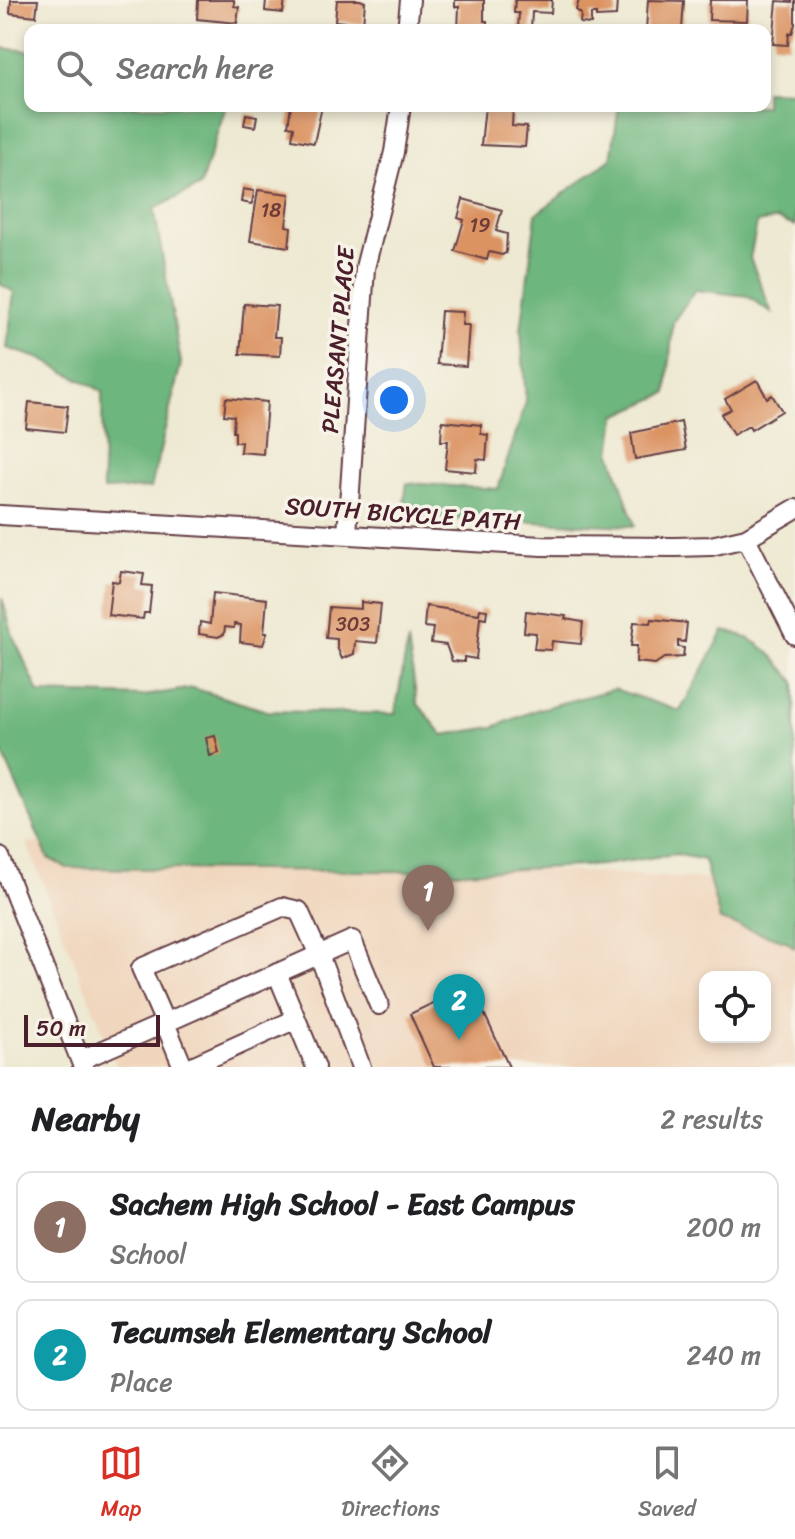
<!DOCTYPE html>
<style>
:root{--surface:#fff;--page:#f6f6f6;--text:#202124;--muted:#757577;--line:#e0e0e0;--accent:#d93025}
body{margin:0;font-family:Sriracha,sans-serif;background:var(--page);color:var(--text)}
.controls{position:absolute;right:24px;bottom:24px;display:grid;overflow:hidden;border-radius:16px;box-shadow:0 4px 12px #0003}
.controls button{width:72px;height:72px;display:grid;place-items:center;padding:0;border:0;border-bottom:2px solid var(--line);background:var(--surface);color:var(--text);font:40px sans-serif}
.scale{position:absolute;left:24px;bottom:20px;width:136px;box-sizing:border-box;padding-left:8px;border:4px solid #4a1f2b;border-top:0;font-size:22px;line-height:28px;white-space:nowrap;color:#4a1f2b;-webkit-text-stroke:6px #f7f3e8;paint-order:stroke}
.you{position:absolute;left:394px;top:400px;width:28px;height:28px;margin:-20px;border:6px solid #fff;border-radius:50%;background:#1a73e8;box-shadow:0 0 0 12px #1a73e833}
.badge{display:grid;place-items:center;width:52px;height:52px;border-radius:50%;background:var(--accent);color:#fff;font-size:26px;font-weight:700}
.pin{position:absolute;translate:-50% -66px;filter:drop-shadow(0 2px 4px #0008)}
.pin::after{content:'';position:absolute;top:42px;width:28px;height:24px;background:inherit;clip-path:polygon(0 0,100% 0,50% 100%)}
.list{margin:0;padding:0;list-style:none}
h2{display:flex;justify-content:space-between;align-items:center;height:104px;margin:0;padding:0 32px;font-size:34px}
h2 small{font-size:26px;font-weight:400;color:var(--muted)}
.list li{display:grid;grid-template-columns:52px 1fr auto;gap:24px;align-items:center;box-sizing:border-box;height:112px;margin:0 16px 16px;padding:0 16px;border:2px solid var(--line);border-radius:16px}
.list b{display:block;font-size:30px;white-space:nowrap}
.list p{margin:0;font-size:26px;white-space:nowrap;color:var(--muted)}
.list em{font-size:26px;font-style:normal;color:var(--muted)}
.icon{flex:none;width:44px;height:44px;fill:none;stroke:currentColor;stroke-width:2;stroke-linecap:round;stroke-linejoin:round}
.map{position:relative;flex:none;width:795px;height:1067px;overflow:hidden}
.search{position:absolute;background:var(--surface);box-shadow:0 4px 12px #0003;left:24px;right:24px;top:24px;height:88px;display:flex;align-items:center;gap:20px;box-sizing:border-box;padding:0 28px;border-radius:16px;color:var(--muted);font-size:30px}
.sheet{height:360px;background:var(--surface)}
nav{display:flex;justify-content:space-around;align-items:center;box-sizing:border-box;height:112px;border-top:2px solid var(--line);background:var(--surface);font-size:22px;color:var(--muted)}
nav a{display:grid;justify-items:center;gap:4px}
nav .on{color:var(--accent)}
.map>svg:first-child{display:block}
.built{fill:#f0d5bc;fill-rule:evenodd}
.forest{fill:#6db67d;stroke:#5c6a54;stroke-width:2}
.building{fill:#db9362}
.lines{fill:none;stroke-linecap:round;stroke-linejoin:round}
.minor-casing{stroke:#633d44;stroke-width:22}
.minor{stroke:#fff;stroke-width:18}
.labels{text-anchor:middle;stroke-width:7;stroke-linejoin:round;paint-order:stroke}
.number-label{font-size:20px;fill:#6e3c39}
.street-label{font-size:24px;fill:#4a1f2b;stroke:#f7f3e8}
</style>
<div class="map">
<svg width="795" height="1067" viewBox="0 0 795 1067">
<rect width="100%" height="100%" fill="#f7f3e8"/>
<filter id="ink" filterUnits="userSpaceOnUse"><feTurbulence type="fractalNoise" baseFrequency=".0125" numOctaves="2"/><feDisplacementMap in="SourceGraphic" scale="16" xChannelSelector="R" yChannelSelector="G"/><feConvolveMatrix kernelMatrix="1 2 1 2 8 2 1 2 1" color-interpolation-filters="sRGB"/></filter>
<filter id="wash" filterUnits="userSpaceOnUse"><feTurbulence type="fractalNoise" baseFrequency=".006" numOctaves="4" result="noise"/><feDisplacementMap in="SourceGraphic" scale="32" xChannelSelector="R" yChannelSelector="G"/><feGaussianBlur stdDeviation="1.8" result="paint"/><feColorMatrix in="noise" values="0 0 0 0 0 0 0 0 0 0 0 0 0 0 0 0 0 1.4 0 .05"/><feComposite in="paint" operator="in"/></filter>
<g filter="url(#wash)">
<rect width="100%" height="100%" fill="#eee9d2"/>
<path class="built" d="M26,842L795,884V1067H117ZM705,977H765V1037H705Z"/>
<path class="forest" d="M0,48L30,51V106H226L200,186L154,209L181,363L151,488L103,490L102,391L41,359L7,348L14,292L0,284Z
M765,91L795,92V226L777,219L757,223L750,258L772,313L747,296L695,290L673,322L667,393L616,416L611,453L635,526L402,517L407,483L498,489L526,402L521,330L536,214L611,159L619,106H765Z
M2,598L13,636L39,693L143,696L193,688L267,711L395,714L408,641L417,703L443,735L494,727L536,710L614,689L680,711L724,631C759,637 774,656 795,682V948L786,941L720,920L704,860L676,854L602,865L462,872L67,868L48,858L0,747Z"/>
<g id="blocks">
<path class="building" d="M11,0H38L36,16L10,13Z
M198,0H234V6L239,7L237,23L197,19Z
M266,0H285L283,13L265,11Z
M337,0H360L365,2L363,24L335,21Z
M455,0H484V21H487V30H458L459,7H455Z
M515,0H552L551,13L532,12L531,30H518L519,13H514Z
M579,0H617L616,16L596,17V14H591V24L580,23L581,14L576,10Z
M648,0L684,1L682,29L646,30Z
M710,0H748L747,21L709,20Z
M792,0H795V24L792,33H789L788,45L773,44L777,1L792,2Z
M291,106H322L314,143L292,139L294,127L288,126Z
M485,106L513,108L512,126L527,127L525,147L481,145Z
M246,114L257,116L255,127L244,125Z
M243,189L254,191L252,204L241,202Z
M258,190L290,194L286,226L291,227L289,247L250,241Z
M463,199L502,210L496,231L507,234L506,253L502,255L489,252L487,260L455,251L464,220L458,218Z
M244,304L277,306L274,337H281L280,356L240,354Z
M441,311L463,312L462,325H469L466,366L437,364Z
M757,380L767,398L772,395L782,411L751,430L749,426L733,435L721,414L731,409L725,399Z
M226,398L267,402L263,454L240,452L241,442H235V432H233L234,416L224,415Z
M29,402L68,406L65,432L26,428Z
M442,421L481,425V434L488,435L486,460L477,459L476,472L445,469L448,441H441Z
M681,422L686,450L635,459L631,433Z
M121,571L144,574L142,585L152,586L149,613H144L143,619L108,615L112,581L119,582Z
M213,593L267,599L264,633H267L263,645L240,642L241,625L234,624V628L225,627L224,634L218,637L199,634L200,622L210,624Z
M361,602L381,604L377,643L355,641L354,654L342,659L337,647V639L326,638L329,607L361,609Z
M426,606L479,614L480,609L487,610L486,618L480,617L476,659L464,657V662L452,661L446,645L431,643L433,628L424,627Z
M526,611L566,616L565,619L583,622L581,644L552,641L551,650L534,649L536,633L524,632Z
M652,619L687,623L685,642L678,641V647L684,648L683,657L664,658L655,664L636,662L637,646H631L634,622L651,623Z
M215,736L219,753L210,756L206,738Z
M471,985L509,1067H434L410,1014Z"/>
</g>
</g>
<g filter="url(#ink)">
<use href="#blocks" fill-opacity="0" stroke="#633d44" stroke-width="2"/>
<g class="lines">
<g class="minor-casing">
<path id="minor" d="M407,30L410,0
M0,515L542,546L675,547L711,546L746,538L795,509
M347,534L365,268L394,152L401,106
M746,538L795,635
M0,857L83,1067
M277,973L316,1067
M81,1060L165,1023L141,968L282,907L299,911L319,955L361,1067
M183,1067L165,1023L352,940L379,1005
M190,1067L296,1019"/>
</g>
<use href="#minor" class="minor"/>
</g>
</g>
<g class="labels">
<g class="number-label">
<text x="271" y="217">18</text>
<text x="480" y="232">19</text>
<text x="353" y="631">303</text>
</g>
<g class="street-label">
<text transform="translate(338 340) rotate(-85)" y="8">PLEASANT PLACE</text>
<text transform="translate(403 514) rotate(4)" y="8">SOUTH BICYCLE PATH</text>
</g>
</g>
</svg>
<div class="controls">
<button><svg class="icon" aria-label="locate" viewBox="0 0 24 24"><circle cx="12" cy="12" r="6"/><path d="M12 2v4M12 18v4M2 12h4M18 12h4"/></svg></button>
</div>
<div class="scale">50 m</div>
<div class="you"></div>
<div class="pin badge" style="left:428px;top:931px;background:#8d6e63">1</div>
<div class="pin badge" style="left:459px;top:1040px;background:#0f9aa8">2</div>
<div class="search"><svg class="icon" aria-label="search" viewBox="0 0 24 24"><circle cx="10" cy="10" r="6"/><path d="M15 15l6 6"/></svg>Search here</div>
</div>
<section class="sheet">
<h2>Nearby<small>2 results</small></h2>
<ul class="list">
<li><span class="badge" style="background:#8d6e63">1</span><div><b>Sachem High School - East Campus</b><p>School</p></div><em>200 m</em></li>
<li><span class="badge" style="background:#0f9aa8">2</span><div><b>Tecumseh Elementary School</b><p>Place</p></div><em>240 m</em></li>
</ul>
</section>
<nav>
<a class="on"><svg class="icon" aria-label="map" viewBox="0 0 24 24"><path d="M3 6l6-2 6 2 6-2v14l-6 2-6-2-6 2zM9 4v14M15 6v14"/></svg>Map</a>
<a><svg class="icon" aria-label="directions" viewBox="0 0 24 24"><path d="M12 3l9 9-9 9-9-9zM9 14v-3h6M13 9l2 2-2 2"/></svg>Directions</a>
<a><svg class="icon" aria-label="saved" viewBox="0 0 24 24"><path d="M7 4h10v16l-5-4-5 4z"/></svg>Saved</a>
</nav>
